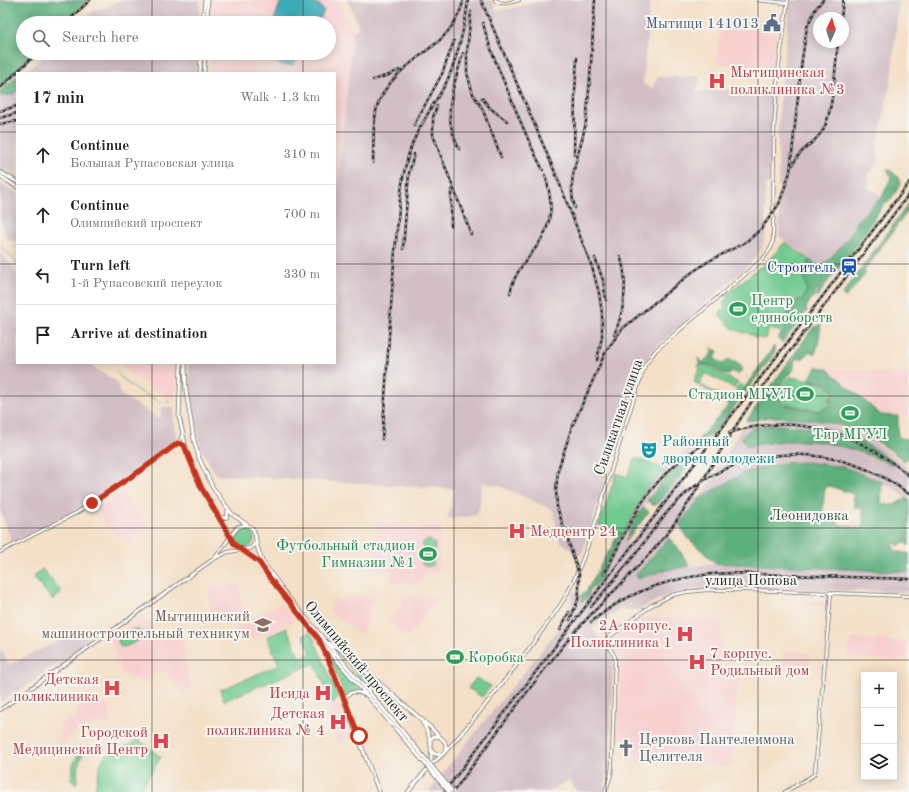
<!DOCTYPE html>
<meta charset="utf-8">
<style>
:root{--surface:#fff;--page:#f6f6f6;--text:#222;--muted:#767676;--line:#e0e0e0}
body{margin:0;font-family:"Old Standard TT",serif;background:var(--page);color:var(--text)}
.controls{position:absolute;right:12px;bottom:12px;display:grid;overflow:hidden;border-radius:0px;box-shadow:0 2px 10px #0003}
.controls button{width:36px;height:36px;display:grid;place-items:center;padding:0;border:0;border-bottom:1px solid var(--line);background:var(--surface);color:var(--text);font:20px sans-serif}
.compass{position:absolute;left:813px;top:12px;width:36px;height:36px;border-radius:50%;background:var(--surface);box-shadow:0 2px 10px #0003;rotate:4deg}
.stop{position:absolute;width:12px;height:12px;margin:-9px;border:3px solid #c8321e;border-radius:50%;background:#fff}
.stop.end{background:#c8321e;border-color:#fff;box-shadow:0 1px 4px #0008}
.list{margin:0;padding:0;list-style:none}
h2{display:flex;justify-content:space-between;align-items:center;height:52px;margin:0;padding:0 16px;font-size:17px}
h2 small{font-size:13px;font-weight:400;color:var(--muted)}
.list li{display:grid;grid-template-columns:26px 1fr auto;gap:12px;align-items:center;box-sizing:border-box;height:60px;padding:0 16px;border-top:1px solid var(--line)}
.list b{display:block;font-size:15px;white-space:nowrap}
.list p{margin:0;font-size:13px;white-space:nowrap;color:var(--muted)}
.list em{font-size:13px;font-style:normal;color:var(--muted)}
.icon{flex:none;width:22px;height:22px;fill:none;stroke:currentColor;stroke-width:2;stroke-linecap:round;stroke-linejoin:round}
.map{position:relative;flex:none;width:909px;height:792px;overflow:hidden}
.search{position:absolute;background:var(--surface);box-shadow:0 2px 10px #0003;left:16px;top:16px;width:320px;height:44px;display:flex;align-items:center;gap:10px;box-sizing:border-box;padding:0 14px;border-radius:22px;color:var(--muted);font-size:15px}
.panel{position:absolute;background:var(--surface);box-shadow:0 2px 10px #0003;left:16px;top:72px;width:320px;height:292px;border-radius:0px}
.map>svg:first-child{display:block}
.built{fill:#f7d0cf}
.industrial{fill:#d2bec5;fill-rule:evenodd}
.green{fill:#71ca90;stroke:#4e7a5e}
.forest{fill:#5cae7a;stroke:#446c52;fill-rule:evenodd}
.water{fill:#3aabb4;stroke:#326b70}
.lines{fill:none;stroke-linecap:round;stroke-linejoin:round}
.stream{stroke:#3aabb4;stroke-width:1}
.minor-casing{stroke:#716a62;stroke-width:4}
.major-casing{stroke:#716a62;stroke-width:4.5}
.minor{stroke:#fff;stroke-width:2.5}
.major{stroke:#fff;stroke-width:3}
.rail-casing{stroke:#2b2b2b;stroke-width:2.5}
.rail{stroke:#f6f6f2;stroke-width:1;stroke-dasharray:3;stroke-linecap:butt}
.major-bridge-casing{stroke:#716a62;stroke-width:4.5;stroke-linecap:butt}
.major-bridge{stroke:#fff;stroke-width:3}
.route{stroke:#c8321e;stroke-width:5}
.grid{fill:none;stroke:#2b2b2b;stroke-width:1;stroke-opacity:0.55}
.labels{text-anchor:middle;stroke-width:4;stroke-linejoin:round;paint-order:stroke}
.service-label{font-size:15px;fill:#4e5e75;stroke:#f6f6f2;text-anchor:end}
.health-label{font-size:15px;fill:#be3a42;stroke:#f6f6f2;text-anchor:end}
.transit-label{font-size:15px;fill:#164399;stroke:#f6f6f2;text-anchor:end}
.leisure-label{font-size:15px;fill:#27864d;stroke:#f6f6f2;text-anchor:start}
.street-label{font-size:15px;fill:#2b2b2b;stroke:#f6f6f2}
.culture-label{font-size:15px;fill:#0d838f;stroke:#f6f6f2;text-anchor:start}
.park-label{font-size:15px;fill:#405b49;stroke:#f6f6f2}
.education-label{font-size:15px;fill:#785e54;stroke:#f6f6f2;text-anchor:end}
.worship-label{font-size:15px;fill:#5b616d;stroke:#f6f6f2;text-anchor:start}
</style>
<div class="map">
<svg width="909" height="792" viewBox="0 0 909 792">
<rect width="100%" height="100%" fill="#f6f6f2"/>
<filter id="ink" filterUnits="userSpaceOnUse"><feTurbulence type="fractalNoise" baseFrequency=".025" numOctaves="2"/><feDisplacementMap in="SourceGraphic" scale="8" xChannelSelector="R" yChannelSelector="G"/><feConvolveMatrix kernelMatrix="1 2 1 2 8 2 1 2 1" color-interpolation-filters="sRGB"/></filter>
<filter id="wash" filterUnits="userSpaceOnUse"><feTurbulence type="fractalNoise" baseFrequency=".012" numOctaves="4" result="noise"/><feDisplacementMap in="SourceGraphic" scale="16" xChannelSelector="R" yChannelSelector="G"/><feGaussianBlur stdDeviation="0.9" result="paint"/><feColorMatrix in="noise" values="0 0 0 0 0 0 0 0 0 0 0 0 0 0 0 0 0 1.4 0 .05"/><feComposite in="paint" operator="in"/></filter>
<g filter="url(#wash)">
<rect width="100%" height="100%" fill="#f4e0c7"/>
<path class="built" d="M213,0H338L353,31L335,220V73H210L211,53H329V23H212Z
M720,27L777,32L773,70L738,66L717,63Z
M121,363H176L174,401L127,372Z
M827,368L909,374V416L882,414Z
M698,386L718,397L710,407L692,400Z
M122,491L149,527L129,543L107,527L95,509Z
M376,522L442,526L438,573L424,572V579L416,584L391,582L392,571L373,569Z
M239,584L243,615L212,619L208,588Z
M402,594L437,598L408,638L389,623L402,606Z
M375,596V600L369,608L366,626L359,634L331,612L332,600Z
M803,598L828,600V607L803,605Z
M281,603L295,621L249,640L239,638L234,628Z
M142,615L146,622L148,621L154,629L153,630L157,638L179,626L182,635L190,688L182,693L168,672L165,671L140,683L121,672L111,639Z
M640,616L671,619L682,617L722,620L720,677L738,679L732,767L635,761V739L616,738L621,678L619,655L610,642Z
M850,638L907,642L906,658L897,661L848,657Z
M784,651L810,653L808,670L782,668Z
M83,698L110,707L109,723L95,724L82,728L74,732L61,744L59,743L60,723L71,720L76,715Z
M339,704L350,734L349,738L338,743L325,710Z"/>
<path class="industrial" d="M121,0H200L199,23H80L94,10L107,7Z
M348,0H492L497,11L550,0H650L643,84L652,89L658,77L701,76L696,92L775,86L769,184H765L766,234L762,248L752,262L653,350L643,364L613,453L582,554L578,556L559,540L553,510L502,487L482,482L480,504L477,515L452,519L448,517L455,489L217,475L201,449L191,397L188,363H335V220L353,31L359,28Z
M790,0H899L891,81L879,138L876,142L879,161L869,175V188L883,197L850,243L821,268L779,236L778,135L780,98ZM819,18H843V42H819Z
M47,53H197L196,73H29L27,71Z
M17,94V176L1,168L0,165V97Z
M0,183L17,193V241L9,240L6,236L0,218Z
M0,253L11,265L17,275V363H87L117,382L120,394L160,419L161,407H174V427L178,440L148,463L89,503L12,543L0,510Z
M786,419L809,420L839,427L871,440L891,453L909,470V500L895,489L844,467L806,462L786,463L765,467L744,473L700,498L669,538L636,575L638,579L662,571L715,563L909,572V592L725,587L679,591L657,600L639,610H623L621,607L592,629L611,654L613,662L609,774L604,792H577L569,780L549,792H429L445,770L559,629L568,614L573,592L582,593L580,602L583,604L598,582L646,490L672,461L686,451L706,440L712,438L708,444L687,457L676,466L652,492L625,541L629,544L680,478L683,480L681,483L700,498L743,426L762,421ZM771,425L804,426L845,435L863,443L881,453L894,463L892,465L846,448L820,442L791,441L748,447L742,437L752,428Z
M83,629L90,641L73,652L71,656L66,660L47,670L44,674L37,677V679L0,702V647L9,665Z"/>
<path class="green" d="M785,242L826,272L786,332L783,334L781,340L778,339L781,333L780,331L769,329L766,339L754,337V335H750L748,333L745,332L744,333L732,328L719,314L725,308L723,303L727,299L726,295L760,267H762Z
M699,364L710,366C716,373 730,378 738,383L734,388L705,373L699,384L732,402L738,391L735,389L740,384L745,388L730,405L721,399L720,397L695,383L694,381L700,368L698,366Z
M791,377L825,384C833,393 830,404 820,411L786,404C778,394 780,383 791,377Z
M635,458L665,469L646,490L623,534L599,525L616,473L627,477Z
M234 538a10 10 0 1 1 20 0a10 10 0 1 1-20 0Z
M427,540L432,541L435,544L433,565C429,567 427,567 422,564L423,543Z
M42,569L62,592L53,600L33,577Z
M287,628L300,658L311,653L303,635L311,632L339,698L332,703L315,663L224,701L220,690L279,665L267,637Z
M134,629C137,629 138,629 140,631C147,639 129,645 124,647L120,646L118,641L119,638Z
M338,652H340L372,681L367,683L366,687Z
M332,657L361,690L356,691L345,696L330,658Z
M476,678L491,686L482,697L468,688Z
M137,739L161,757L139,792H94C98,781 97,766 105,756C113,745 129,750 137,739Z
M85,747H88C82,753 79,763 77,771C77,776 78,780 76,784L73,781L71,780C72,765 74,758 85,747Z"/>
<path class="forest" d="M0,0H88L65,23H23V53H35L0,87Z
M17,75V92L11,95L0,96V91Z
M887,169H889L897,176L901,184L889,202H885L851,253L825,285L818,297L817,295L819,289L816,290L815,297L811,299L806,308L807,311L782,343L781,338L783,333L786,331L784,330L786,326L784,325V321L792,306L795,305L797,300L800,299L802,301L804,298V296C808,290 806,285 804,279L808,272V262L811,261L821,268L849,237L859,219L882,197L888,184L891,177Z
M909,203V209L864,271L866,273L847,296L846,297L842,295Z
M821,324L818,345L815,354L809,351L804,358L795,359C794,363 795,368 792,372C790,376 783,379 781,384C777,391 779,399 785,405L820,412L829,405L832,392L826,383L809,380L816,367L826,368L881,415L898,416V437L909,440V457L904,461C873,433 833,420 792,418C785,418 777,417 770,417C762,418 754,421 746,421L813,328Z
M774,346L775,351L772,357L713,435L697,441L745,387Z
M711,348L718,351L715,359L723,364L728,359L740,364L743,369L738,375L732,371L729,375C721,374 717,369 710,365C707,364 702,364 699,363L698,358L702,363L714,351Z
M771,425C820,425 855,432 894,463L893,465C864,453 834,441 803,441C785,440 766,443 747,447L742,437L752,428Z
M692,455L696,458L655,506L647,501L671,470Z
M806,462L844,467L882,482L881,504L894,505L906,498L909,500V546L905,542H903L899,546L895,543H893V547L896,551L909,554V572L715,563L688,538L679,525L700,498L744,473L765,467L786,463ZM830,486L853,494L855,508L863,509V529L838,524V520L822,519L825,487Z
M644,507L649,512L626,541C630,528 635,517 644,507Z
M618,531L623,534L598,582L594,587L590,589L588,597L582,602L581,596L587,590L608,552L612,548Z
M669,538L679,549L689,566L662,571L638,579L636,575Z"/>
<path class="water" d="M281,0H299L319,4L324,11L318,23H273Z
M263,53H302L293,65L285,66L263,58Z"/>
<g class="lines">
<path class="stream" d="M0,245L17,263
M817,323L830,320
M116,372C129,387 145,395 163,403L165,401L169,402"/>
</g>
</g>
<g filter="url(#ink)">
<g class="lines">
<g class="minor-casing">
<path id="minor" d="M495,0C502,6 511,2 519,0
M758,0L787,3
M0,552L78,512L161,457L180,441L182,435
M215,558L230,537
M0,710L212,560L228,552L241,550
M445,752C476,718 504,682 531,646C544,627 560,609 570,588C588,552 598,513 610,474C621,438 633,401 645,365L656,350L762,260L771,248L773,240L774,128L778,73L788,0
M605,792L611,775L612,763L615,657L607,644V640L609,637L652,605L672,595L686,592L706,590H752L909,596
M785,792L812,776L815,773L831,592"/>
</g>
<g class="major-casing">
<path id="major" d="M203,23L205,0
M207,23L208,0
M200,73L201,53
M204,73L205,53
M0,172L17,182
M0,176L17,187
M181,363L179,416L187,453L201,487L235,545L259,562L270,578L319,639L422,760
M185,363L186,391L194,440L199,458L213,488L232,514L253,529L255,534L257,546L262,561L288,597L424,757
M220,517L223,518L227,517L228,510
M230,537L238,527L246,525
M241,550L251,548L256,542
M320,642L329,661L379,792
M329,643L341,650L430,727L445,742L446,746L445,752L430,766L408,792
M370,692L368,688L369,684L372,682H376
M344,699C349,691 357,690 365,695
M422,722C431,734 433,752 430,766
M430,740L434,736L440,737
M431,751L435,754L442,755"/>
</g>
<use href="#minor" class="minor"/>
<use href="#major" class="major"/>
<g class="rail-casing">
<path id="rail" d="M481,0L557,177L592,267L599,293L602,313V337L597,360
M471,12L467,52V73L473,94L482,108L501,157
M841,18L843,1
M66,23L90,0
M483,23C489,49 500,72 510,96C520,121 530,146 543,170
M432,47C447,35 458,21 463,2
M373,80L389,75L399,70
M0,88L37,53
M482,98L490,108L507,121
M437,106L433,117V135L471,234
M0,111L17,106
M0,118L17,113
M423,123C429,109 439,97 446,83C456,63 466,23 468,0
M0,124L17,121
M414,125L442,74L454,41
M459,149C455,140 451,130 450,119C448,97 458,73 463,53
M574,154L575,92L577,58
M373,163C374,145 372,121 378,104C387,78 414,61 435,44
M793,165C798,150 815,144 823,130C834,110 835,66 838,42
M451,190V226
M575,208C565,178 582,150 586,121C591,81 592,40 595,0
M403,249L409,173L414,154
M595,258L603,280L606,300
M510,293C514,273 526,261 537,246C554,223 553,201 545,175
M614,335C624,313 629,280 620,256
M729,433C794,412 859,432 909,476
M382,439C387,376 390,313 395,251C400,206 399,158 425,119
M604,574C613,559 620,542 629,525C647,490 672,461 708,442
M591,607C606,589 622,571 637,552C652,532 665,512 683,496C747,439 843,443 909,494
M570,620L578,600L579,590V574L557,507L556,490L558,470L572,427L606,351L622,329L691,273L709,261L744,243L752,237L761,229L779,204L790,172L802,59L807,27L816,8L823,0
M591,622C630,589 680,574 731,573L909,579
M560,630L569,612
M444,792L909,183
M453,792C493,739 531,683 574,633C603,600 637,571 665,536C699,493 723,442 755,397L909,194"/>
</g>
<use href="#rail" class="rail"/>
<g class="major-bridge-casing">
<path id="major-bridge" d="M424,757L453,792
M422,760L449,792"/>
</g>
<use href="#major-bridge" class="major-bridge"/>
</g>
</g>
<g class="lines" filter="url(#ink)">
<path class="route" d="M92,503L144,468L178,443L184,445L201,487L235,545L259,562L270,578L319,639L329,661L359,736"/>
</g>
<path class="grid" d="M152,0V23M303,0V23M454,0V792M606,0V792M758,0V792M152,53V73M303,53V73M0,132H17M335,132H909M0,264H17M335,264H909M152,363V792M303,363V792M0,396H909M0,528H909M0,660H909"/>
<defs>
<g id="civic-bare" transform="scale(1.38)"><path d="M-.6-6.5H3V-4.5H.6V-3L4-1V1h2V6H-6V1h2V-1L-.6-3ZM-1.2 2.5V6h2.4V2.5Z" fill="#5c6f8a" stroke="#f6f6f2" stroke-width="2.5" paint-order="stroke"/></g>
<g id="hospital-bare" transform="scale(1.38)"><path d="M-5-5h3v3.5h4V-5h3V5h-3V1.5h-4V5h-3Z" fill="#e0444e" stroke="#f6f6f2" stroke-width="2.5" paint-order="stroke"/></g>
<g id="station-bare" transform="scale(1.38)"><path d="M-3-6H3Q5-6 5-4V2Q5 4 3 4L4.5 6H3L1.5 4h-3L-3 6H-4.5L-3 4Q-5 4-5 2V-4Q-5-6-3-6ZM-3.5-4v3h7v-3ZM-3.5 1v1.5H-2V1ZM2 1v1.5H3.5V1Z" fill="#1a4fb4" stroke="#f6f6f2" stroke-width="2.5" paint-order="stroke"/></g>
<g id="stadium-bare" transform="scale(1.38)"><path d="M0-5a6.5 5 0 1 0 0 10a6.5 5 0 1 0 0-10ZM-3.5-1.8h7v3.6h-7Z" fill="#2e9e5b" stroke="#f6f6f2" stroke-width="2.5" paint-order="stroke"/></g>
<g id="theatre-bare" transform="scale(1.38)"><path d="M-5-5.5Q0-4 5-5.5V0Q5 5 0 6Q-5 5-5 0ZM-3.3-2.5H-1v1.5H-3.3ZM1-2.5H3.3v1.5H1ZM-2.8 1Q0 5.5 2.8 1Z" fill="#0f9aa8" stroke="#f6f6f2" stroke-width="2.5" paint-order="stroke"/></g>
<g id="university-bare" transform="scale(1.38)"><path d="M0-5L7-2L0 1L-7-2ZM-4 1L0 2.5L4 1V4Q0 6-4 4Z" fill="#8d6e63" stroke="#f6f6f2" stroke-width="2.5" paint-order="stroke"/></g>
<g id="church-bare" transform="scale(1.38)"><path d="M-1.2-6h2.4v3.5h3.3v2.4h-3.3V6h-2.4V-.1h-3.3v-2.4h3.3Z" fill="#6b7280" stroke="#f6f6f2" stroke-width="2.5" paint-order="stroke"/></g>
</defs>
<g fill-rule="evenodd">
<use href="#civic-bare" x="772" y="23"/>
<use href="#hospital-bare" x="717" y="81"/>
<use href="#station-bare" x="849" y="267"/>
<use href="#stadium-bare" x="738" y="309"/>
<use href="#stadium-bare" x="805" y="394"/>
<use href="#stadium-bare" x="850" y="413"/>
<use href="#theatre-bare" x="649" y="450"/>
<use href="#hospital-bare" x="517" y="531"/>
<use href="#stadium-bare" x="428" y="554"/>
<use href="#university-bare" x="263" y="625"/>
<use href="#hospital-bare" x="685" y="634"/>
<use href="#stadium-bare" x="455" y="657"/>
<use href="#hospital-bare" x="697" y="662"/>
<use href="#hospital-bare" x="112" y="688"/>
<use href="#hospital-bare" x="323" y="693"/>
<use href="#hospital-bare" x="338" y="722"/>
<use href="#hospital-bare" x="161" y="741"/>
<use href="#church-bare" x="626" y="748"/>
</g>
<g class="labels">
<g class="service-label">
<text x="759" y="28">Мытищи 141013</text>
</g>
<g class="health-label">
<text x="730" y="77" text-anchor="start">Мытищинская<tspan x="730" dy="17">поликлиника №3</tspan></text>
<text x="530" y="536" text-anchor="start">Медцентр 24</text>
<text x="672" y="630">2А корпус.<tspan x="672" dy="17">Поликлиника 1</tspan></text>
<text x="710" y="658" text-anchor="start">7 корпус.<tspan x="710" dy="17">Родильный дом</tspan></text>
<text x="99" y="684">Детская<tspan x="99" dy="17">поликлиника</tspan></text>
<text x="310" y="698">Исида</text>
<text x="325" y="718">Детская<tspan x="325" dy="17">поликлиника № 4</tspan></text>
<text x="148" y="737">Городской<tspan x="148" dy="17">Медицинский Центр</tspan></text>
</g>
<g class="transit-label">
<text x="836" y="272">Строитель</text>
</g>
<g class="leisure-label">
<text x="751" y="305">Центр<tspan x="751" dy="17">единоборств</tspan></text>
<text x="792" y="399" text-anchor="end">Стадион МГУЛ</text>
<text x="850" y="439" text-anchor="middle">Тир МГУЛ</text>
<text x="415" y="550" text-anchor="end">Футбольный стадион<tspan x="415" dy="17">Гимназии №1</tspan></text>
<text x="468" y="662">Коробка</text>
</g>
<g class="street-label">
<text transform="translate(618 417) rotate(-71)" y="5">Силикатная улица</text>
<text x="751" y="585">улица Попова</text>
<text transform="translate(357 661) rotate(50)" y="5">Олимпийский проспект</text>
</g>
<g class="culture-label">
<text x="662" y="446">Районный<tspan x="662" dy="17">дворец молодежи</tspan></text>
</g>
<g class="park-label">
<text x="809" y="520">Леонидовка</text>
</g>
<g class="education-label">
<text x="250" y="621">Мытищинский<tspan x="250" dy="17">машиностроительный техникум</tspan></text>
</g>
<g class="worship-label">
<text x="639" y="744">Церковь Пантелеимона<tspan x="639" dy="17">Целителя</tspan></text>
</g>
</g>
</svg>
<div class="controls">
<button>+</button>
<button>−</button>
<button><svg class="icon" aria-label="layers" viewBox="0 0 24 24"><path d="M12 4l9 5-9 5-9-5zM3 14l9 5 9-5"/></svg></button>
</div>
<svg class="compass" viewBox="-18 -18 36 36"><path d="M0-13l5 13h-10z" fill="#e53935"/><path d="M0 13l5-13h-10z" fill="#767676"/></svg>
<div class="stop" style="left:359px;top:736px"></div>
<div class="stop end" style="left:92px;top:503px"></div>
<div class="search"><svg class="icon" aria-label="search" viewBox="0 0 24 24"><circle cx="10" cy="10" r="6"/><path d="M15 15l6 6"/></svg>Search here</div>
<section class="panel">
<h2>17 min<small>Walk · 1.3 km</small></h2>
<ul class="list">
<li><svg class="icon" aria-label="ahead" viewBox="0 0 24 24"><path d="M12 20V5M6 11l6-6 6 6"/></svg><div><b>Continue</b><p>Большая Рупасовская улица</p></div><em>310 m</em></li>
<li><svg class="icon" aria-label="ahead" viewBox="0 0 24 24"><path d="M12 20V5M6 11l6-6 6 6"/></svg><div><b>Continue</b><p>Олимпийский проспект</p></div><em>700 m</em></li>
<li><svg class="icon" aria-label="left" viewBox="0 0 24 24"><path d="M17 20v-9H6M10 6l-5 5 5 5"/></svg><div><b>Turn left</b><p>1-й Рупасовский переулок</p></div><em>330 m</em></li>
<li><svg class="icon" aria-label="arrive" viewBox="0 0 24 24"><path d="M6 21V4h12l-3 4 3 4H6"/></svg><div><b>Arrive at destination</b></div></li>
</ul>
</section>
</div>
